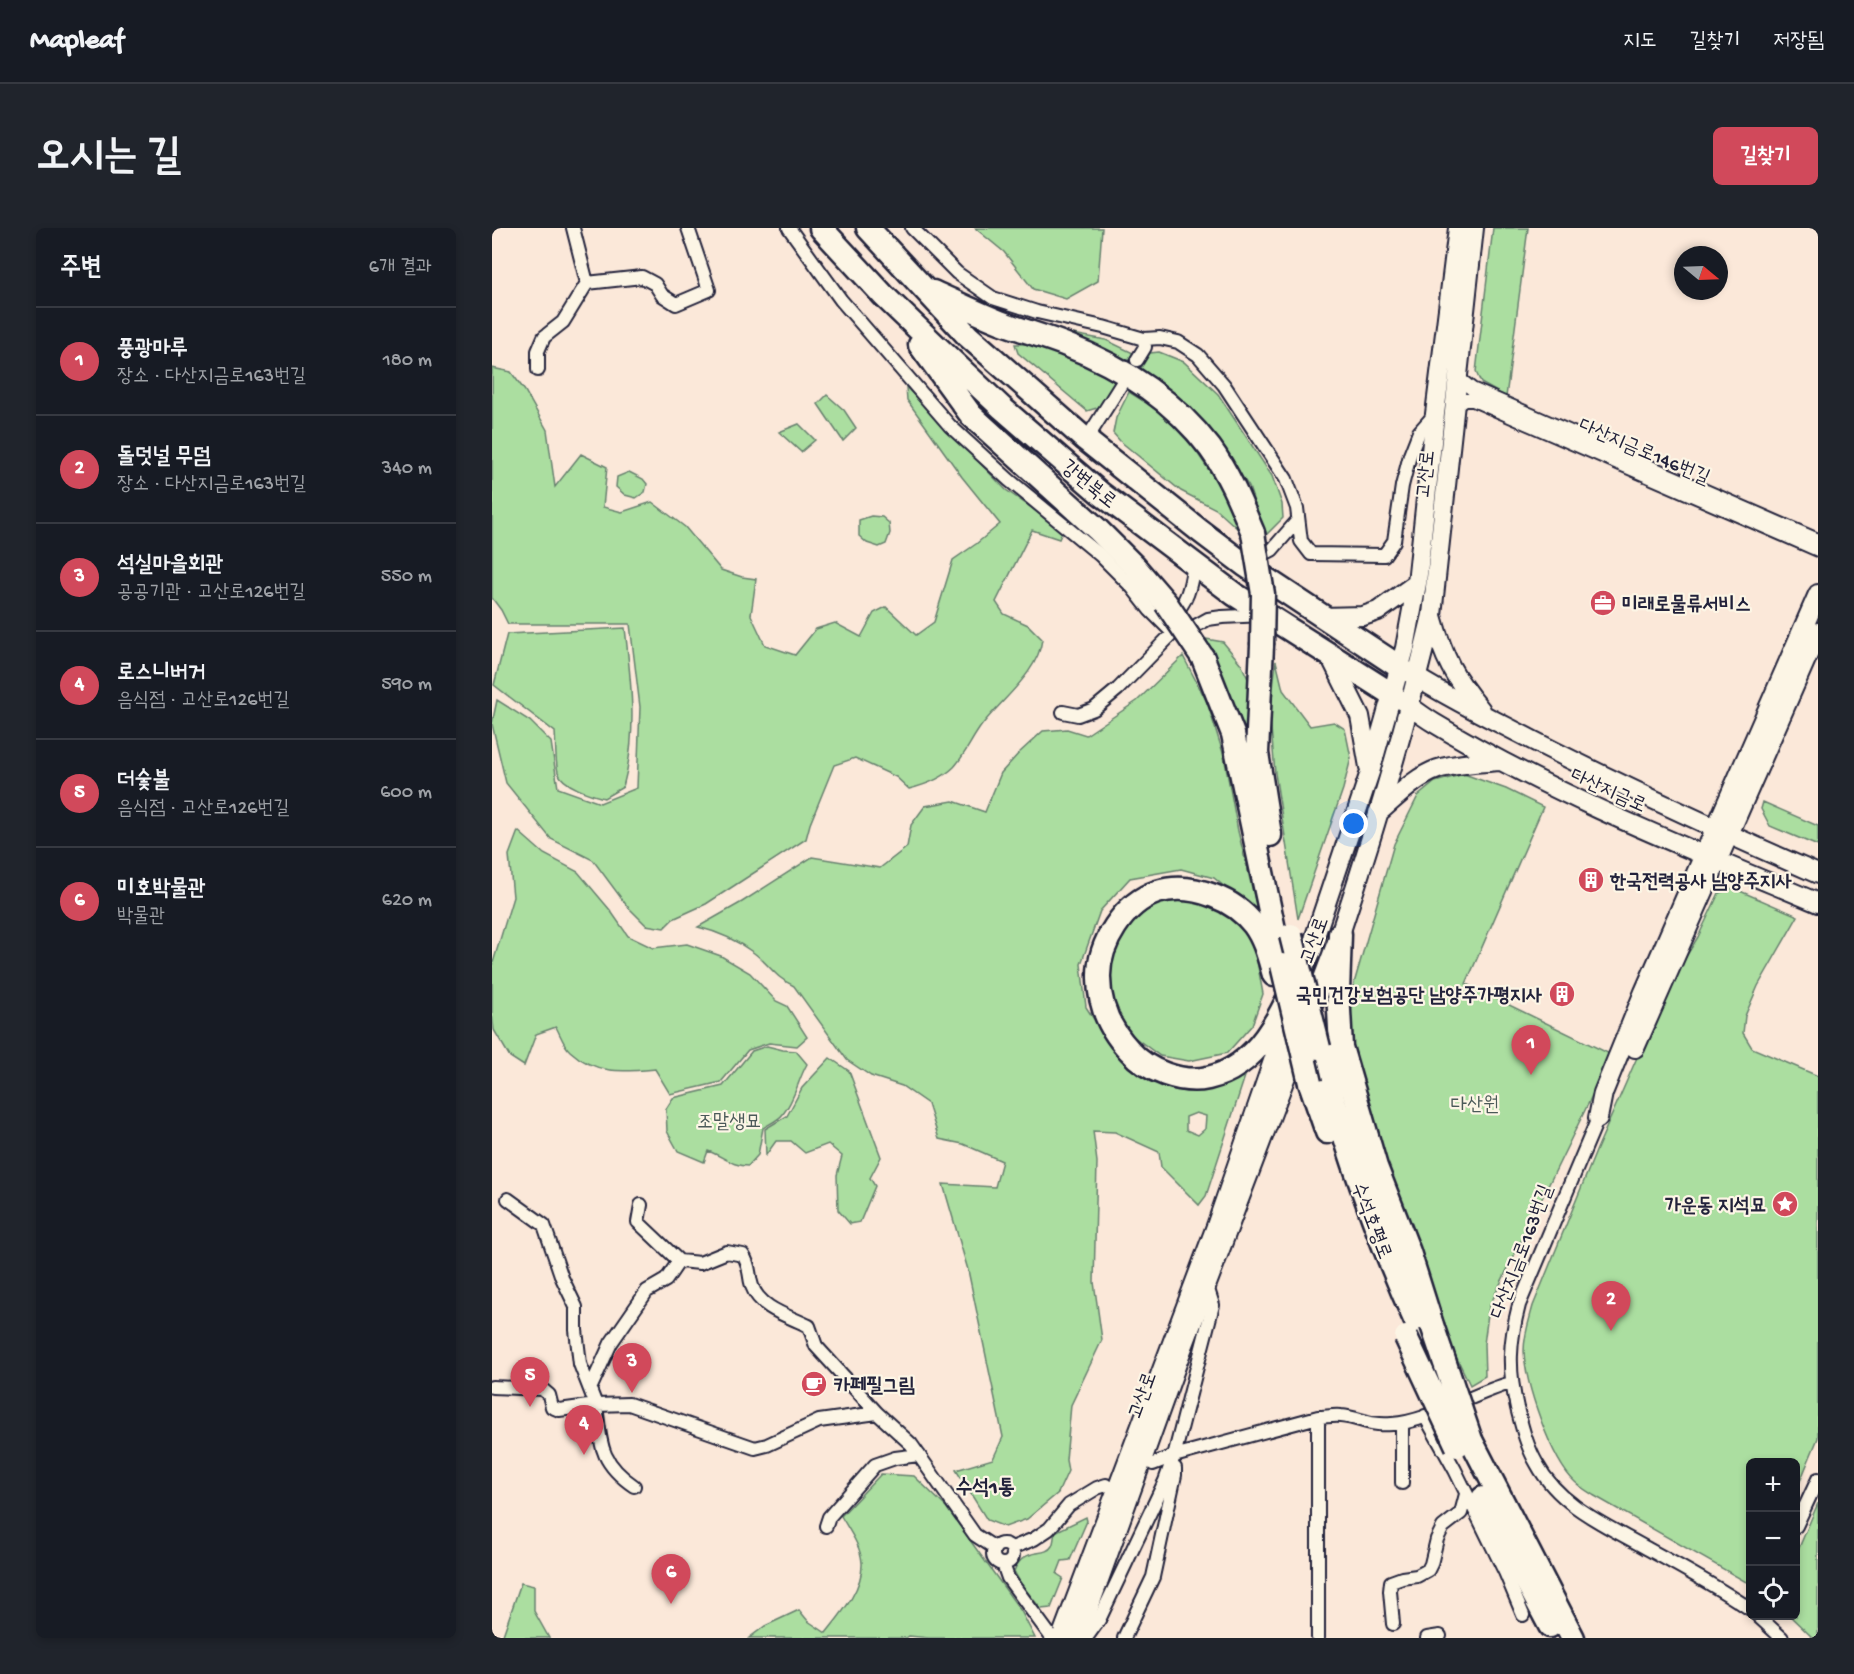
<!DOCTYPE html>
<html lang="ko">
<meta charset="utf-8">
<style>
:root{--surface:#171b24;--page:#20242c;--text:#f1f3f6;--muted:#9ea1a6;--line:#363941;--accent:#d1495b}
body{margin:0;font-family:"Gochi Hand","Poor Story",sans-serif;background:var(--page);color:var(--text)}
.controls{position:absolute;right:18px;bottom:18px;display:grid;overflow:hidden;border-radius:9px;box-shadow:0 3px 9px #0003}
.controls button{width:54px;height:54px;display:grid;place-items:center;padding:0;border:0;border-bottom:2px solid var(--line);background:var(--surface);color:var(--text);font:30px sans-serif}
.compass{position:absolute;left:1182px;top:18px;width:54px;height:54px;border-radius:50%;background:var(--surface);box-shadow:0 3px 9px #0003;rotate:109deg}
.you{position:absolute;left:862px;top:596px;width:21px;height:21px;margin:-15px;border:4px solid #fff;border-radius:50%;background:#1a73e8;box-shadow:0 0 0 9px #1a73e833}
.badge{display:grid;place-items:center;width:39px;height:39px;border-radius:50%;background:var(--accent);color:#fff;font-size:20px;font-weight:700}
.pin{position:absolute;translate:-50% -50px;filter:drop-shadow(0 2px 3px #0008)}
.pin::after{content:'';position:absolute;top:32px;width:21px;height:18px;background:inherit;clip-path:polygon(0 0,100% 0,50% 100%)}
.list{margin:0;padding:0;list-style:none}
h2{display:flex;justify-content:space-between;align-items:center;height:78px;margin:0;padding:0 24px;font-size:26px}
h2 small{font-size:20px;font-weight:400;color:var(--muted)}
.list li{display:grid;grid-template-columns:39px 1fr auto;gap:18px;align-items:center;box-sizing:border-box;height:108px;padding:0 24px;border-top:2px solid var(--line)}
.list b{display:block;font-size:22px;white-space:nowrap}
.list p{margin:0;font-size:20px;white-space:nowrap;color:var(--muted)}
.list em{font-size:20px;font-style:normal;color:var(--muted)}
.icon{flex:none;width:33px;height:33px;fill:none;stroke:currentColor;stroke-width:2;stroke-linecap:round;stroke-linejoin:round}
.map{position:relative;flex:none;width:1326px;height:1410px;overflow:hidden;border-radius:9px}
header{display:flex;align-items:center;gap:36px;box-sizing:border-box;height:84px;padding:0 30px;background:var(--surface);border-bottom:2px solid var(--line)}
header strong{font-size:28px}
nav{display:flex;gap:33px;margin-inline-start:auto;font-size:21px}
.intro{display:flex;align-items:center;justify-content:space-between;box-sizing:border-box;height:144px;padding:0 36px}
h1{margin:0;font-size:42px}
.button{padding:15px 27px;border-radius:9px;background:var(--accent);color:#fff;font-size:21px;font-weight:700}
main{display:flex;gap:36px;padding:0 36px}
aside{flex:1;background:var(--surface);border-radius:9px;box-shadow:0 3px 9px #0003}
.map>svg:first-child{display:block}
.green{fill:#abdea0;stroke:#66806e;stroke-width:1.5;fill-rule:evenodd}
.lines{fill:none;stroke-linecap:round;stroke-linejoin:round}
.street-casing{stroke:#22223b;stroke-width:16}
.secondary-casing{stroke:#22223b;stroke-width:22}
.highway-casing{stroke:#22223b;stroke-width:27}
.street{stroke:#fcf5e5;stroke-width:12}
.secondary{stroke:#fcf5e5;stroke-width:18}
.highway{stroke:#fcf5e5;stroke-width:22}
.highway-bridge-casing{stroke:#22223b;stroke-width:27;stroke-linecap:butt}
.highway-bridge{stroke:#fcf5e5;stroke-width:22}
.labels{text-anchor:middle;stroke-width:4.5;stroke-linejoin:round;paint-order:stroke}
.street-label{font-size:20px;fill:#22223b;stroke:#fcf5e5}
.poi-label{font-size:20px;font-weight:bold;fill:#22223b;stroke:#fcf5e5;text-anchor:start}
.park-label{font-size:20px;fill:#4b5a59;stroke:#fcf5e5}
.neighbourhood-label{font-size:21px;font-weight:bold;fill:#22223b;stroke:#fcf5e5}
</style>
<header>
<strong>Mapleaf</strong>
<nav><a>지도</a><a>길찾기</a><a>저장됨</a></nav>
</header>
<div class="intro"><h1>오시는 길</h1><a class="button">길찾기</a></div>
<main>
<aside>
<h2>주변<small>6개 결과</small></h2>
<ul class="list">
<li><span class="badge">1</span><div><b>풍광마루</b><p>장소 · 다산지금로163번길</p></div><em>180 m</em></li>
<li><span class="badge">2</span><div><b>돌덧널 무덤</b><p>장소 · 다산지금로163번길</p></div><em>340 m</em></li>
<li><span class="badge">3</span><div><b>석실마을회관</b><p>공공기관 · 고산로126번길</p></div><em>550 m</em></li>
<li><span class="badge">4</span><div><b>로스니버거</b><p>음식점 · 고산로126번길</p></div><em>590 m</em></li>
<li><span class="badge">5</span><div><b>더숯불</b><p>음식점 · 고산로126번길</p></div><em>600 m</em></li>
<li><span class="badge">6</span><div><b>미호박물관</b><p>박물관</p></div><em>620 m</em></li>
</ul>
</aside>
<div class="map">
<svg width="1326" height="1410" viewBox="0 0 1326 1410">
<rect width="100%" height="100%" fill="#fbe8d9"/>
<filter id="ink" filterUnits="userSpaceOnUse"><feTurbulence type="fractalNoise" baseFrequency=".0167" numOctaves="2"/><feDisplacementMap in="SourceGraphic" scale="12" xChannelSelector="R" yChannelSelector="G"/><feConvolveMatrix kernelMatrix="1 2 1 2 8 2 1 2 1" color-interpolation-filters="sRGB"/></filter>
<g filter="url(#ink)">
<path class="green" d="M483,0H610L606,53L574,71L541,61L512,24Z
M1001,0H1036L1014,169L989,155L984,144Z
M570,104L614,112L641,125L636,132Z
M523,116H543L608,142L624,153L608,179L595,183L526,125Z
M667,124L692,134L726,166L780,248L790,276L791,290L773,308L757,259L723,207L682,165L649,140L658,125Z
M0,140L19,144L33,163L55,202L63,259L89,226L115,239L111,279L130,284L160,274L193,299L229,342L250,349L264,351L259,387L273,417L303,427L324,401L343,395L369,409L382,385L394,379L424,407L442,394L461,332L484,316L508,296L470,249L415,172L414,159L514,262L571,302L567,311L540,302L504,374L512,386L536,397L550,411C547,444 509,472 490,497C480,510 473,527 462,539C450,551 433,557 417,561L404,549L363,530L342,537L318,596L314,611L214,676L181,691L172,700L154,697L135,678L101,632L59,611L14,555L0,496L5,472L38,493L59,514L66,560L108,575L145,560L148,479L138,396H16L9,382L0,370Z
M637,164L669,184L702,220L731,263L747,302L724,281L689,263L628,213L621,205L624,190Z
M335,167L352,182L364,200L351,213L326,176Z
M307,196L323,212L309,224L287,204Z
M137,244L151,251L155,256L153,264L144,270L133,267L124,259L125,249Z
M379,288L390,289L397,295L398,305L394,316L387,319L375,315L367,308V292Z
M133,400C139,454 146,505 131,559L112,570C100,567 70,558 66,544C63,532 64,516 63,504L2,457L15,406Z
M714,411L731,414L749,436L757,453L755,510L730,446Z
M691,428L715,474L732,528L746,603L767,688L722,650L689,641L638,650L608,683L589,736L594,779L616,813L673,852L757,836L714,968L707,977L669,939L667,924L623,904L601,903L605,934L602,1054L610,1112L579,1177L574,1232L576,1243L566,1265L535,1291L513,1299L495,1292L464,1242L501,1231L511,1209L476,1042L451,956L503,959L510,933L471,916L447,911L436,876L410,858L379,848L355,832L302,758C282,749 278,737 262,725C246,713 226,704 206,699L250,674L320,629L388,640L415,619L419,597L433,578L461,573L493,584L509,545L527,525L551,503L575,501L594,507L645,473ZM704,885L714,888L713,901L706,907L694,902V889Z
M784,433L791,462L818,498L842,494L853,501L859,530L851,561L806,691L783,545L778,489Z
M972,546L1014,561L1051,579L974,756L1118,826L1097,874L997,1079L992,1116L993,1148L978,1157L944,1087L862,833L858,802L861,759L902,616L926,568L943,554Z
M1271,574L1326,598V618L1278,598L1269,581Z
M26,603L52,626L86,644L118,682L136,708L161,720L195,716L229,728L258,745L284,773L295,778L315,809L305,818L277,815L256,822L229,854L178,866L163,841C131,844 104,847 78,823C72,818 68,806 64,799L44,806L32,838L18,829L2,802L0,785V738L21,669L17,627Z
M1241,660L1306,688L1266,758L1253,788L1251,805L1260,820L1326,848V1210L1304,1263V1234H1258V1352L1254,1354L1101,1267C1095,1263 1088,1259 1083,1254C1059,1232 1033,1155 1032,1123C1032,1107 1037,1093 1041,1078L1105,921L1150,818L1192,732L1206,709L1227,665Z
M676,666L728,678L748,696L763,722L771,766L760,797L735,825L697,833L668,828L634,803L625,787L615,758L625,699Z
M275,818L291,822L304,823L315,836C306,852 303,871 291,886C287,892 277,896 271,900L266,927L256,938C239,938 233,929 216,923L212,934L186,923L175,903L174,881L181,870L231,858L260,823Z
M338,830L357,843L389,929L378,950L383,958L368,994L358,996L346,982L345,947L350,928L336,916L313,925L299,913H284L274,927L273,901L295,888L310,860Z
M389,1246L422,1248L454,1279L529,1383L543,1410H437L417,1408L414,1410H257L273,1398L307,1382L316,1393L334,1405C349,1386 371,1361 370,1335C369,1318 357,1302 349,1288Z
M1326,1275V1410H1321L1298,1388H1304V1327Z
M594,1289L595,1293L578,1332L570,1333L565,1346L571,1350L559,1380L549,1381L529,1356L522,1343C532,1318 553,1330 560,1318C562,1314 562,1308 563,1304Z
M29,1355L42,1358V1383L57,1410H10Z"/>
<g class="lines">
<g class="street-casing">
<path id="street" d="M297,0L349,72L458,198L517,252L608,327L640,359L658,382L681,405
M420,0L465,45L501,70L545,84L611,99L652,111L653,119L645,132
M95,55L150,49L163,56L170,67L184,76L217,62L196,0
M652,111L668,110L686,114L706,127L732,157L794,251L805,280L809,313L819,326L892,327L902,313L910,258L918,227L927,204L943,186
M46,142V123L52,109L71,94L95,55L81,0
M965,149L980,161L1326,312
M962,179L972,172H981L1326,322
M594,212L630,155
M761,332L780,322L806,292
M679,391C696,372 698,361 702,336
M571,484L586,487L602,481L626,461L681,405L698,401L716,391L730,389L772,387
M1106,890L1027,1077C1017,1115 1016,1142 1025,1180C1030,1199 1035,1219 1045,1236C1068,1279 1116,1298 1156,1321C1191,1340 1226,1359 1258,1381
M16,971L52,997L70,1050L84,1079V1102L88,1136L104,1177L137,1176L263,1220L275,1217L327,1193L385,1185L419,1216L483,1307L503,1320
M149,977L146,994L187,1033
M0,1159L50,1161L57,1167L60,1179L67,1182L104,1177C109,1216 107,1234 142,1258
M98,1161L119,1115L155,1063L174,1052L187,1033L208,1035L235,1024L251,1027C259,1039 256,1046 260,1058C268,1081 297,1088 317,1098L324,1118L385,1185
M933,1188L963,1242L1013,1344L1031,1387
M910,1195V1255
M661,1236L682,1228L826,1189C833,1189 842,1187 849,1188C869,1190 877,1198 900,1196C937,1194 981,1165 1019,1155
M334,1298L337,1289L383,1237L403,1230L427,1227
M1304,1298L1326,1251
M501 1326a10 10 0 1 1 20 0a10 10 0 1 1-20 0Z
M520,1320L542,1311L557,1301L577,1277L605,1260L614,1257
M511,1336L516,1350L560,1410
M1266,1388L1290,1410
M901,1396L898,1363L899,1354L910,1350L925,1348L936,1342L939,1336L945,1311L951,1299L969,1285L974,1266
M594,1410L607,1392L673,1253L682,1228L721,1077L715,1058
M632,1410L661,1349L683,1247V1240
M826,1410V1189
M935,1410L948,1408"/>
</g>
<g class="secondary-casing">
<path id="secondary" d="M940,388C952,431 961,448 989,482
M830,389L871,388L886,383L925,355
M837,426L868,488L877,539
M916,444C956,470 998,490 1040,512C1134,560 1230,604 1326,646
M908,471C919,479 930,488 942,495C1063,568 1195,620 1326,675
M886,585C904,570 923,549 946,541C965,535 987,535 1007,533
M815,732L878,544L913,420L925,355L943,186L966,0
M1143,820L1326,404
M1106,890L1111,865L1152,764L1326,366
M569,1410L723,1001L800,778
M586,1410L688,1127L848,706C883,601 915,494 940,387L982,0"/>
</g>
<g class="highway-casing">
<path id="highway" d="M329,0L392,68L442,116L510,180L608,265L742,366L901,467
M376,0L476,108L594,212L708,303L753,337L909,440
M441,64C463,74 485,85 508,94C529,102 551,108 572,116C629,138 681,171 718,220C737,246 749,276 761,305
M428,117L479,187L605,301L643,339L674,375
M770,417L765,525L778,607
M711,430L741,506L788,730
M848,706L846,764L849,819L884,939L917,1024L940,1097
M782,747C777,730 773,712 762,697C751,683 738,674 722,668C704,661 684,658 665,664C632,675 606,716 607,750C607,778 619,803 638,823C655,843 690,856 716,850C775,837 796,768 819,720
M827,820C853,919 885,1009 928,1103
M818,855L835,904
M979,1212L1081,1410
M991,1270L1058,1398"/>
</g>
<use href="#street" class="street"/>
<use href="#secondary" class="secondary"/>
<use href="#highway" class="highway"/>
<g class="highway-bridge-casing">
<path id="highway-bridge" d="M761,305L771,366L770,417
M674,375L711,430
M799,707L827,820
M790,737L818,855
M940,1097L979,1212
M914,1109L965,1218"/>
</g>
<use href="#highway-bridge" class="highway-bridge"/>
</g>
</g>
<defs>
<g id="office-disc" transform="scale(1.35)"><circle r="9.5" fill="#d1495b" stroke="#fcf5e5"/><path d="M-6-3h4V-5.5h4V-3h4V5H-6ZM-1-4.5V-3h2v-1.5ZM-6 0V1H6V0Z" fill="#fff"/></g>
<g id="building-disc" transform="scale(1.35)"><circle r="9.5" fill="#d1495b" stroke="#fcf5e5"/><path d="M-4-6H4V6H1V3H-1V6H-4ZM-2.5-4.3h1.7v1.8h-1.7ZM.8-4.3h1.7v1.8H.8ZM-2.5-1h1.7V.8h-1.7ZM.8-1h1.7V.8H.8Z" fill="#fff"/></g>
<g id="sight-disc" transform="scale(1.35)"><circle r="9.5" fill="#d1495b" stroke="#fcf5e5"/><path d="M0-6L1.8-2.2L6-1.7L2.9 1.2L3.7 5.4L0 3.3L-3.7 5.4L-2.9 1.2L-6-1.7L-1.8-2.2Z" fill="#fff"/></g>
<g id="cafe-disc" transform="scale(1.35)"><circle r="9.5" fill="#d1495b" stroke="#fcf5e5"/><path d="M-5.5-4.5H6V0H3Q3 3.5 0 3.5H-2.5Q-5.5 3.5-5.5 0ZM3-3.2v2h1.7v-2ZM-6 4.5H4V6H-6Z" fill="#fff"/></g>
</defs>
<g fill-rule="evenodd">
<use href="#office-disc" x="1111" y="375"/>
<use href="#building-disc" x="1099" y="652"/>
<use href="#building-disc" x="1070" y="766"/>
<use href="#sight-disc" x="1293" y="976"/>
<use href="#cafe-disc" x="322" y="1156"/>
</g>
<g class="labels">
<g class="street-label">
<text transform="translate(1153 222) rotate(23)" y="7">다산지금로146번길</text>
<text transform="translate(932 246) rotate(-84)" y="7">고산로</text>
<text transform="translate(598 255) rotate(39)" y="7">강변북로</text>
<text transform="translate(1117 561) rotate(24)" y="7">다산지금로</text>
<text transform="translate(821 712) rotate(-70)" y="7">고산로</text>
<text transform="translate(881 992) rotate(69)" y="7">수석호평로</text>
<text transform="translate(1028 1023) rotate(-69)" y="7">다산지금로163번길</text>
<text transform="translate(649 1167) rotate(-70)" y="7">고산로</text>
</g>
<g class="poi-label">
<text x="1130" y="382">미래로물류서비스</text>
<text x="1118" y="659">한국전력공사 남양주지사</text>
<text x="1050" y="773" text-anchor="end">국민건강보험공단 남양주가평지사</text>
<text x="1274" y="983" text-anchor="end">가운동 지석묘</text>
<text x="342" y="1163">카페필그림</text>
</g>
<g class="park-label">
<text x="983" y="882">다산원</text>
<text x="237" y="899">조말생묘</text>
</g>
<g class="neighbourhood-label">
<text x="493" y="1265">수석1통</text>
</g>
</g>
</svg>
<div class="controls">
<button>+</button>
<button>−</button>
<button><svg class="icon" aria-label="locate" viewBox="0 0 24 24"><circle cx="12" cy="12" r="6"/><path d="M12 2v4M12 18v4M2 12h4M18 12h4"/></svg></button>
</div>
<svg class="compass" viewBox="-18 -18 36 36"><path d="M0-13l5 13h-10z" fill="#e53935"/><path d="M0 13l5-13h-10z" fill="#9ea1a6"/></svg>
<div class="you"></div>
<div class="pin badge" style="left:1039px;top:847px">1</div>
<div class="pin badge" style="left:1119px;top:1103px">2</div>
<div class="pin badge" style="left:140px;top:1165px">3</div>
<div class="pin badge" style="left:92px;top:1227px">4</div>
<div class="pin badge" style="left:38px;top:1179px">5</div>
<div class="pin badge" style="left:179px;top:1376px">6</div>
</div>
</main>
